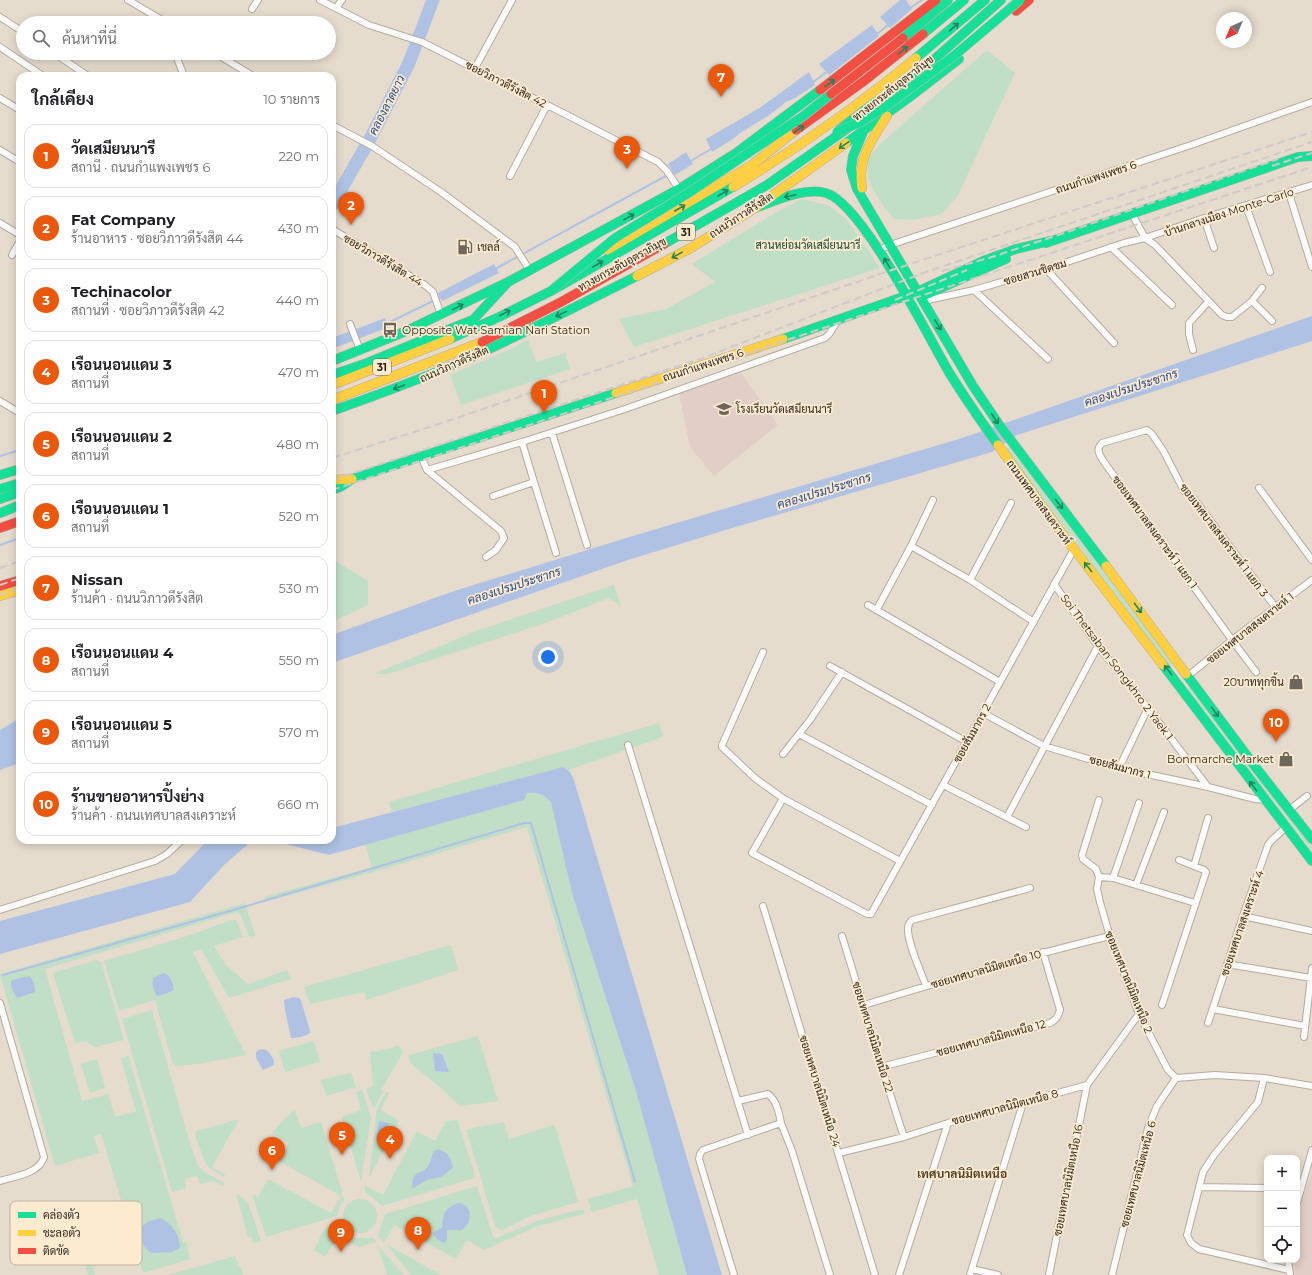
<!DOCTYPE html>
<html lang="th">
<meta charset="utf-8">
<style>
:root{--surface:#fff;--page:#f2f2f2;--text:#202124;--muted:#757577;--line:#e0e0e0;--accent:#ea580c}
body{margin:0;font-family:Montserrat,Sarabun,sans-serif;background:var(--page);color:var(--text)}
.controls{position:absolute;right:12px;bottom:12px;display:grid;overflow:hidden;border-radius:8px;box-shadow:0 2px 10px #0003}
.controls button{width:36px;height:36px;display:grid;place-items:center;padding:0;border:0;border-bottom:1px solid var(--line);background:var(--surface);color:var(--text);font:20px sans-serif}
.compass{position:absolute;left:1216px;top:12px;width:36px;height:36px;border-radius:50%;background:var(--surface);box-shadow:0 2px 10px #0003;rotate:224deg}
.you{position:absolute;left:548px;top:657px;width:14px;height:14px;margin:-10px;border:3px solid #fff;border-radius:50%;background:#1a73e8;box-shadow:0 0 0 6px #1a73e833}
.badge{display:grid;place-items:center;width:26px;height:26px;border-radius:50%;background:var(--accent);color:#fff;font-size:13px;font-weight:700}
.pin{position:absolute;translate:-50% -33px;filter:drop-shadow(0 1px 2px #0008)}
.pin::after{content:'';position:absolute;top:21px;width:14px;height:12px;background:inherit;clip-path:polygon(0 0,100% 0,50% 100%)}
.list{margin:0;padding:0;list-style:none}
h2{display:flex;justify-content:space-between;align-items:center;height:52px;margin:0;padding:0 16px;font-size:17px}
h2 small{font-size:13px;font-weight:400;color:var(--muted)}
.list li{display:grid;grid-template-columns:26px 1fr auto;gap:12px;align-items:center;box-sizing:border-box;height:64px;margin:0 8px 8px;padding:0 8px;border:1px solid var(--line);border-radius:12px}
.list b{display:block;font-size:15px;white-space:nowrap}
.list p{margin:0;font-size:13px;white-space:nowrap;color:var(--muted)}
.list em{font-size:13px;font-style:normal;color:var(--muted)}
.icon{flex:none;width:22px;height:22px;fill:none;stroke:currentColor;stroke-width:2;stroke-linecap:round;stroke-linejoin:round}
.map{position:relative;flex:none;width:1312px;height:1275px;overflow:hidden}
.search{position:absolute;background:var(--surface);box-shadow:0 2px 10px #0003;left:16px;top:16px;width:320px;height:44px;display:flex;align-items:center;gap:10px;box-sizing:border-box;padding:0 14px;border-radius:22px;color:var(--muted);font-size:15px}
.panel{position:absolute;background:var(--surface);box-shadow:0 2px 10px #0003;left:16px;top:72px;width:320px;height:772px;border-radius:12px}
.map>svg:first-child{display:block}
.education{fill:#e1cec6}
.green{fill:#c0dfc6}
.water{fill:#afc2e4}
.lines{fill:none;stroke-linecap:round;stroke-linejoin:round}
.stream{stroke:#afc2e4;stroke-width:2}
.river{stroke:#afc2e4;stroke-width:13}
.street-casing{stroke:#b3aca0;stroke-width:8}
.fast-casing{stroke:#b3aca0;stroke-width:10}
.slow-casing{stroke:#b3aca0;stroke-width:10}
.jam-casing{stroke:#b3aca0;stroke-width:10}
.street{stroke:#fbfaf8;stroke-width:6}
.fast{stroke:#16e098;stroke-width:9}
.slow{stroke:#ffcf43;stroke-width:9}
.jam{stroke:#f24e42;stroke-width:9}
.rail{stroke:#cecbc7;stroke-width:2;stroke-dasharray:8 4;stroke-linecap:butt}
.fast-bridge-casing{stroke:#c1bbb4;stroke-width:10;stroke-linecap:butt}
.jam-bridge-casing{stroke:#c1bbb4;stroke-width:10;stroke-linecap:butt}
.fast-bridge{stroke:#16e098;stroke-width:9}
.jam-bridge{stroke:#f24e42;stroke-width:9}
.oneway{stroke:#22845a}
.labels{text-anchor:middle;stroke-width:3.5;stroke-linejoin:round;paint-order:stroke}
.shield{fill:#fdebd0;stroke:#6c6253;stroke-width:1}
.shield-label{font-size:10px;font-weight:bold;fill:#2e271d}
.street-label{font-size:11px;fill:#2e271d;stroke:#fdebd0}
.park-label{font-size:11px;fill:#134a33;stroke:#fdebd0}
.poi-label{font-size:11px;fill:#2e271d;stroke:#fdebd0;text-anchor:start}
.water-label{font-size:12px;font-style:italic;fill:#264b8d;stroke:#fdebd0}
.neighbourhood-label{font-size:12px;font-weight:bold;fill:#4e3f29;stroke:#fdebd0}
.key{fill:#fdebd0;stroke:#bfb09a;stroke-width:1}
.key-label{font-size:11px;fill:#2e271d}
</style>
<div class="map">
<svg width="1312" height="1275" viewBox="0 0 1312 1275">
<rect width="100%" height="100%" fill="#e6dcce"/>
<path class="education" d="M741,373L778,425L714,476L690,447L679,393Z
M1312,1172V1275H1295L1292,1260H1297V1218L1300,1205Z"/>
<path class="green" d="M987,50L1015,73L958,195L942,214L914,220L894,219C880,202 861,180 870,156C872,152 877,148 880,144Z
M801,199L828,205L846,219L880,268L634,347L619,319L666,309L715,282L692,264L770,216Z
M528,339L536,362L565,353L570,369L461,405L450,375L515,347Z
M1009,447L1077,534L1172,662V667L1169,666L1006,449Z
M332,559L368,581V605L332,622Z
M614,585L621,606L609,598L546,623L388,674H374L476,631Z
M1190,687H1193L1312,844V851L1190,694L1188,688Z
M659,723L663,737L568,770L563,767L392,812L389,802Z
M535,792L546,796L551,802L572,893L635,1088L687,1275H659L637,1199L591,1212L588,1199L633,1186L527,827L349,879L268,901L264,897L372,867L365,844L523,800L526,793Z
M245,903L255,935L252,937L249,936L241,916L237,912L45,969L82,1101L108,1094L115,1117L136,1111L121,1059L128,1055L183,1242H186L190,1259L143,1273L101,1134L94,1136L99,1153L55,1166L0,974Z
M232,920H236L243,937L214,946L226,965L248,984L287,970L291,979L229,998L201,949L193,952L246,1055L198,1064L176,1066L172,1062L155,1000L119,1011L104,961L184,937Z
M451,945L458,970L366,1000L365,992L310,1004L304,987Z
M97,960L101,962L124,1040L95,1047L86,1041L75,1043L53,974L55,972Z
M152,1010L188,1137L198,1166L203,1171L225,1183L223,1186L213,1181L200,1184L197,1176L184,1179L186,1188L172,1192L122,1019Z
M478,1036L498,1101L460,1106L443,1090L410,1063L409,1055Z
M314,1041L320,1062L285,1072L279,1051Z
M398,1045L403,1051L402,1054L381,1090L383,1091L375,1107H373L366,1089L373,1086L370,1052L389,1049Z
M97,1059L105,1088L90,1093L81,1064Z
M351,1073L356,1087L326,1096L321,1080Z
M362,1090L371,1117L361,1182L342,1117L361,1110L356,1092Z
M386,1092L389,1093L381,1110L399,1121L369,1178L377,1108Z
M295,1110L301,1128L321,1122L342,1192L341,1195L345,1199L339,1207L337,1216L266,1237L252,1194L258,1197L268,1179L331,1213L341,1196L279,1161L289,1143L272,1133L282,1121Z
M239,1119L212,1167L225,1174L224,1177L207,1166L196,1139L195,1133L197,1131Z
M457,1120L474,1171V1178L382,1206L365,1192V1185L383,1195L417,1131L435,1141L446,1121Z
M504,1122L509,1139L553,1125L556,1129L578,1202L531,1216L503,1230H500L495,1226L467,1132L468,1129Z
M477,1186L494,1239L537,1221L577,1210H583L586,1213L535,1227L484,1250L467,1240L456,1259L394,1225L384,1243C376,1233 378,1235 382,1224C383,1221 384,1217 385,1214Z
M236,1193L245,1200L249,1205L261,1241L253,1243L251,1236L248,1237Z
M343 1216a17 17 0 1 1 34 0a17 17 0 1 1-34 0Z
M338,1226L348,1236L354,1238H374L377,1242L359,1247L338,1235L325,1257L314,1250L324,1229L331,1227Z
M111,1236L118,1259L92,1266L95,1275H88L79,1246Z
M377,1244L404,1275H387Z
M386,1244L441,1275H411Z
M235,1256L239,1267H241L243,1275H168Z"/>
<path class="water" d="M900,0H906L912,9L890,28L880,17Z
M872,25L879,36L829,75L819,64Z
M809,72L815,85L795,98L786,102L768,116L740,133L733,139L712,152L706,139L761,107Z
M686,152L693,164L675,175L668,164Z
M494,264L499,273L442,301L438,293Z
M1312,316V341L1017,435L992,452L729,529L628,560L332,663V635L451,592L626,538L962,438Z
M385,318L389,327L332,349V338Z
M20,718V763L0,770V730Z
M563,767L568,770L573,777L722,1275H687L635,1088L572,893L551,802C544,794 537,792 527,793L524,800L329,855L270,840H332V828Z
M208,840H253L224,865L190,902L0,954V921L175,874Z
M164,973C171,976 173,983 174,990L165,994L157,996C153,990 152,985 153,978Z
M29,976C34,980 35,986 35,992L17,998C13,992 9,985 12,980Z
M294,997L299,998L301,1000L310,1031V1033C304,1037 298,1038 291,1038L285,1010L284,1000Z
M263,1049C269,1050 275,1059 274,1065L263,1070L256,1058V1053L258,1050Z
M433,1053L442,1054L449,1072L435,1071Z
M379,1121L389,1123L384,1143L376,1140Z
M437,1149C448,1151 451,1158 453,1168L441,1177L427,1180L412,1189C411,1169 421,1176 428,1166C431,1162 432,1155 434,1151Z
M458,1203C473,1204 473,1223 462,1230C457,1231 452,1229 447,1230V1239L445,1243L438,1240L433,1234L435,1231L442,1228C443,1214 444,1209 458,1203Z
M161,1218C172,1224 180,1235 180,1248L172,1252L151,1253C140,1245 141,1238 142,1226L149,1221Z"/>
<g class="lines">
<path class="stream" d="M909,9L922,0
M877,34L888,25
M813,82L828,71
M689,162L713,148
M495,269L675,171
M386,324L441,297
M0,456L20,450
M0,545L20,538
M3,975L237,909L524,823H531L635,1182"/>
<path class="river" d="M332,205L370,139L409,63L433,0"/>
<g class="street-casing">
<path id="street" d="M128,0L167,23
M320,0L369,25L422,42L569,116L658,162L667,171L679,189
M336,8L342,0
M252,9L258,0
M0,17L23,32
M0,47L43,76
M54,53L88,76
M175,53L184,76
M215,53L253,76
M475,68L512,0
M0,98L20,110
M332,125L372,146L441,192L515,247L530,271
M0,150L20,162
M510,176L547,105
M1289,193L1312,267
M1246,206L1270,272
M1132,214L1145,238L1155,245L1222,315L1227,317H1232L1252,301L1272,321
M1204,218L1214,248
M0,223L20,235
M332,229L425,285L433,292L441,315
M1111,247L1172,305
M879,250L890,245L1191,145L1312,102
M12,255L20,241
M1046,269L1114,343
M974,290L1048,359
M923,301L974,290L1046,269L1124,243L1145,238L1204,218L1312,185
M1252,301L1262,288
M350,324L360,350
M1193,350L1189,334V323L1208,302
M0,401L20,413
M552,433L587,545
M522,442L625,409L825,338L830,333L838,320
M421,456L427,470L501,531L504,538L496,550L486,557
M427,470L522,442L534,482L493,496
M534,482L556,553
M1259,488L1312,560
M911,546L970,580L1034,622
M970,580L1011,503
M1054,584L1098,646L1148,708L1208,787
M868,605L1000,682
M877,609L911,546L933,500
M763,652L722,745V747L756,779L784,799L900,861
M830,666L967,742
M1256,672L1232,640L1104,462C1100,455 1095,450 1102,443L1147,430L1152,434L1164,452L1184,491L1194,499L1276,608
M1188,676L1232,640L1312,580
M983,713L1044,746L1119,768L1208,787L1255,799L1264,800
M799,734L932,805
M628,745L748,1135
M783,754L810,720L842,672
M1119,768L1148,708
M943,785L1026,827
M784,799L782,800L752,853L867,914H871L1074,549
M1099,800L1082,855L1083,859L1096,869L1099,877L1097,889L1100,902L1108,930L1139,1014L1168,1070L1176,1078L1215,1075L1264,1078L1312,1086
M1289,810L1307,796
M1007,817L1098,646
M1194,866L1208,818
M1099,877L1113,878L1195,903
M1113,878L1139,803
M1136,885L1164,812
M763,906L875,1275
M0,910L155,861L167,854L182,840
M1243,916L1312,931
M842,936C863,1003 882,1071 904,1137
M1227,964L1311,978
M926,986C921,971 907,943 908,928C908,924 910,922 912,920L1030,888
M0,1003L44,1157C39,1174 15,1176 0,1181
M864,1005C945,980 1027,956 1110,936
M1162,1005L1206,872L1204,870L1179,860
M1213,1009L1305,1026
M1208,1023L1243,916L1268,845L1271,841L1285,828
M1304,1037L1312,968
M881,1067L1050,1023C1056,1020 1058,1017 1060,1010L1043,952
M1264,1078L1258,1102L1214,1155L1203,1172L1187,1235L1191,1243L1199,1249L1289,1270
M738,1101L768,1094C777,1101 779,1113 781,1123
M839,1153L904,1137L948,1123L1087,1085L1139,1014
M1199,1187L1267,1188
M1297,1203L1312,1150
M1288,1260L1290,1275
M972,1269L998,1275
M734,1275L699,1159L700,1154L703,1150L781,1123L792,1151L830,1275
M899,1275L948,1123
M970,1275L1023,1103
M1049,1275L1087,1085
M1112,1275L1148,1128L1157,1106L1176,1078"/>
</g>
<g class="fast-casing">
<path id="fast" d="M923,34L964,0
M903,38L948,0
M916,58L985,0
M871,111L929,64L1001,0
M839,130L875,102
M864,130L853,156L851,170L857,189L973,386L1000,426L1106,566
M846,143L911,96L959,59
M755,208C775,201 804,187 826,193C863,204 928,337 950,374C965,398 981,421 998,445
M1046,243L1298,157L1312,156
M664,244L767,185L848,128
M921,297L1006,259
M473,320L508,282
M450,339L499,317L553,290L733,187
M783,339L917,292L983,261L1016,249L1050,241
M332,361L404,332L508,282L679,189L736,153L820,90
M332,375L367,363L470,321
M332,411C380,394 427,377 474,356C529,331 583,303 637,276
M0,475L20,469
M0,489L20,483
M332,490L342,486L352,479L616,393
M0,499L20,492
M0,513L20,505
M1163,665L1312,861
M1186,674L1257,769L1312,839"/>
</g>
<g class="slow-casing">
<path id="slow" d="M733,187C798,148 858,106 916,58
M862,188C857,159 872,139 887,116
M607,250L752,165L796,130
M637,276L689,249L755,208L846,143
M332,385L450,339
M616,393L783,339
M332,400L482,342
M998,445L1061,532L1163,665
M332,480L352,479
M1106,566L1186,674
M0,596L20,590"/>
</g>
<g class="jam-casing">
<path id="jam" d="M1016,11L1029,0
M820,90L936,0
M796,130L864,81L923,34
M482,342L561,302L664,244
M0,528L20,521
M0,586L20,580"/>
</g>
<use href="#street" class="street"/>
<use href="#fast" class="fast"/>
<use href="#slow" class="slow"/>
<use href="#jam" class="jam"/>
<path class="rail" d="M1272,166L1312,153
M942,271L989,258L1073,230L1278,159
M895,300L967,270
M332,458L427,428L892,270L1312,132
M332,480L700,359L926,272L1312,142
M332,490L1312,167
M0,568L20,561
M0,585L20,578
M0,595L20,588"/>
<g class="fast-bridge-casing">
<path id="fast-bridge" d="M837,132L861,122L885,107L955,55L1020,0
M552,290L615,238L687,194L802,117L831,94"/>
</g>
<g class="jam-bridge-casing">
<path id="jam-bridge" d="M831,94L903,38"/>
</g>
<use href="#fast-bridge" class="fast-bridge"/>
<use href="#jam-bridge" class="jam-bridge"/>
</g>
<defs><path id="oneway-shaft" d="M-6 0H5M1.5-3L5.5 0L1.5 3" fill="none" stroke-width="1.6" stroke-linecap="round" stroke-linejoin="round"/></defs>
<g class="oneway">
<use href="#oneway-shaft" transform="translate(954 27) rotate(-41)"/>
<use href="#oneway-shaft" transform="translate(903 50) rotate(-39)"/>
<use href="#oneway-shaft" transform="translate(830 83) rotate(-37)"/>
<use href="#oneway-shaft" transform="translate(799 129) rotate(-35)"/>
<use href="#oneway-shaft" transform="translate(844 145) rotate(145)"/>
<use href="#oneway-shaft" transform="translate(723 193) rotate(-31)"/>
<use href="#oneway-shaft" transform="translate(790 196) rotate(168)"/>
<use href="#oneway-shaft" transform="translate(680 208) rotate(-30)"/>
<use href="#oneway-shaft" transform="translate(629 217) rotate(-29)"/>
<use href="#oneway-shaft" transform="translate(677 255) rotate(151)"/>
<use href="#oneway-shaft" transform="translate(887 263) rotate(-121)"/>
<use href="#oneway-shaft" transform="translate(598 264) rotate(-30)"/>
<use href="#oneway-shaft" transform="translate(458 307) rotate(-26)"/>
<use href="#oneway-shaft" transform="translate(505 313) rotate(-26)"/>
<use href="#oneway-shaft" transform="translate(561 314) rotate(154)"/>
<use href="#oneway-shaft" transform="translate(938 325) rotate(59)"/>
<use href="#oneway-shaft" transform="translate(399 387) rotate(160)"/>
<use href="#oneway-shaft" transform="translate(995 419) rotate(57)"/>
<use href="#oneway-shaft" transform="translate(1059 504) rotate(52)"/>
<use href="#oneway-shaft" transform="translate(1088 567) rotate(-128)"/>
<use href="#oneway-shaft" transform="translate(1138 608) rotate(53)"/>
<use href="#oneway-shaft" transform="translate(1168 670) rotate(-128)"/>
<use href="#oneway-shaft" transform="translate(1215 712) rotate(54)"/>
<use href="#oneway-shaft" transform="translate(1253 786) rotate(-127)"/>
</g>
<defs>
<g id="fuel-bare" transform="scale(1.2)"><path d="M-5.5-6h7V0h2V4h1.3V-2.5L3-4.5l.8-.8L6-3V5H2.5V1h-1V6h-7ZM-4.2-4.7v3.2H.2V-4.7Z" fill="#6e665b" stroke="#fdebd0" stroke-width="2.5" paint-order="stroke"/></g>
<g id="bus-bare" transform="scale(1.2)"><path d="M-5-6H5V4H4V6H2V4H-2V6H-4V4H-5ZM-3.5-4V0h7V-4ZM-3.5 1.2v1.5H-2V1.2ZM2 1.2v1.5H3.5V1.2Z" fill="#6e665b" stroke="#fdebd0" stroke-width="2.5" paint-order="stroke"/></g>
<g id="school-bare" transform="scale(1.2)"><path d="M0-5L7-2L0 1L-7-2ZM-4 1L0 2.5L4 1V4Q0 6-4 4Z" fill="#6e665b" stroke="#fdebd0" stroke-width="2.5" paint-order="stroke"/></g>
<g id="shop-bare" transform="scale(1.2)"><path d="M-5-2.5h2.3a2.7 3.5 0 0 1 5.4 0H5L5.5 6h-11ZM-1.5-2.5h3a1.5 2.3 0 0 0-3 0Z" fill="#6e665b" stroke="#fdebd0" stroke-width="2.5" paint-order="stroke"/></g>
</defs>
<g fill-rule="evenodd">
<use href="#fuel-bare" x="465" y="247"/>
<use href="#bus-bare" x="390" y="330"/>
<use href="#school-bare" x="724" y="409"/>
<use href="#shop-bare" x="1296" y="682"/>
<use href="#shop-bare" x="1286" y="759"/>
</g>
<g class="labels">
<g class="shield">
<rect x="677" y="224" width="18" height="16" rx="3"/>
<rect x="373" y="359" width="18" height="16" rx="3"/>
</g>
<g class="shield-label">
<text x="686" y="236">31</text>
<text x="382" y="371">31</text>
</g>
<g class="street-label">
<text transform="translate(506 84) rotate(27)" y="4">ซอยวิภาวดีรังสิต 42</text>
<text transform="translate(893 88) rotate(-38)" y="4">ทางยกระดับอุตราภิมุข</text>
<text transform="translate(1096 177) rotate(-18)" y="4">ถนนกำแพงเพชร 6</text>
<text transform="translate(1229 212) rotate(-18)" y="4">บ้านกลางเมือง Monte-Carlo</text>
<text transform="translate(741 215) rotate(-33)" y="4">ถนนวิภาวดีรังสิต</text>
<text transform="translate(383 260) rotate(31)" y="4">ซอยวิภาวดีรังสิต 44</text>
<text transform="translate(622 264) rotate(-29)" y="4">ทางยกระดับอุตราภิมุข</text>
<text transform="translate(1035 272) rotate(-17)" y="4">ซอยสวนชิดชม</text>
<text transform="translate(454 364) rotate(-24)" y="4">ถนนวิภาวดีรังสิต</text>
<text transform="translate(703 365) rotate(-18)" y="4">ถนนกำแพงเพชร 6</text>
<text transform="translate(1039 502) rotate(54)" y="4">ถนนเทศบาลสงเคราะห์</text>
<text transform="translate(1155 532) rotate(54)" y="4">ซอยเทศบาลสงเคราะห์ 1 แยก 1</text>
<text transform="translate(1224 540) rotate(53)" y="4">ซอยเทศบาลสงเคราะห์ 1 แยก 3</text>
<text transform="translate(1250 628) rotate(-38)" y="4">ซอยเทศบาลสงเคราะห์ 1</text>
<text transform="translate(1117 667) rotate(53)" y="4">Soi Thetsaban Songkhro 2 Yaek 1</text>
<text transform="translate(972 733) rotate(-61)" y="4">ซอยสัมมากร 2</text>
<text transform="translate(1120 767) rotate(15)" y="4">ซอยสัมมากร 1</text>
<text transform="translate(1242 923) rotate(-71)" y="4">ซอยเทศบาลสงเคราะห์ 4</text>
<text transform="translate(986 969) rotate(-16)" y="4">ซอยเทศบาลนิมิตเหนือ 10</text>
<text transform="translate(1129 982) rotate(68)" y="4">ซอยเทศบาลนิมิตเหนือ 2</text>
<text transform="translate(873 1037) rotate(73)" y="4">ซอยเทศบาลนิมิตเหนือ 22</text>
<text transform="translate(991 1038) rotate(-15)" y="4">ซอยเทศบาลนิมิตเหนือ 12</text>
<text transform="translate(820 1091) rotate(73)" y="4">ซอยเทศบาลนิมิตเหนือ 24</text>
<text transform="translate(1005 1107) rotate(-15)" y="4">ซอยเทศบาลนิมิตเหนือ 8</text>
<text transform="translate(1138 1174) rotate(-75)" y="4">ซอยเทศบาลนิมิตเหนือ 6</text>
<text transform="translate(1068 1180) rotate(-79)" y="4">ซอยเทศบาลนิมิตเหนือ 16</text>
</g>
<g class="park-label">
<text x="808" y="249">สวนหย่อมวัดเสมียนนารี</text>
</g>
<g class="poi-label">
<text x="477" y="251">เชลล์</text>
<text x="402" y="334">Opposite Wat Samian Nari Station</text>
<text x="736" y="413">โรงเรียนวัดเสมียนนารี</text>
<text x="1284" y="686" text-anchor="end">20บาททุกชิ้น</text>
<text x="1274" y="763" text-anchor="end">Bonmarche Market</text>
</g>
<g class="water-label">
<text transform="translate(387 105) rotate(-63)" y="4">คลองลาดยาว</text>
<text transform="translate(1131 388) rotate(-18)" y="4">คลองเปรมประชากร</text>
<text transform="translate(824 491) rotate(-17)" y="4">คลองเปรมประชากร</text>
<text transform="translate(514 586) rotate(-18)" y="4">คลองเปรมประชากร</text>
</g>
<g class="neighbourhood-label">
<text x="962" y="1178">เทศบาลนิมิตเหนือ</text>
</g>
</g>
<rect x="10" y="1201" width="132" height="64" rx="6" class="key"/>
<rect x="18" y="1212" width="18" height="6" fill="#16e098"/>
<rect x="18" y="1230" width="18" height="6" fill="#ffcf43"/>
<rect x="18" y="1248" width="18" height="6" fill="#f24e42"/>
<g class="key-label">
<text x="43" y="1219">คล่องตัว</text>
<text x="43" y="1237">ชะลอตัว</text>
<text x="43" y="1255">ติดขัด</text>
</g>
</svg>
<div class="controls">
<button>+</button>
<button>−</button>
<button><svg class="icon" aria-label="locate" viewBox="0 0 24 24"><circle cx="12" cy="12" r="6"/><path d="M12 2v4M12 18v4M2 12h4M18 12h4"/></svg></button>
</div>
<svg class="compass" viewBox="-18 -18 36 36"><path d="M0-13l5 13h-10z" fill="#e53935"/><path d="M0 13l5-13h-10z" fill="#757577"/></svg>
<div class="you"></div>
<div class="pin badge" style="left:544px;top:413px">1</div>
<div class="pin badge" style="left:351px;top:225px">2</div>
<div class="pin badge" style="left:627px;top:169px">3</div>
<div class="pin badge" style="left:390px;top:1159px">4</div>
<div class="pin badge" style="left:342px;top:1155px">5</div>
<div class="pin badge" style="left:272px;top:1170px">6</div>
<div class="pin badge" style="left:721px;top:97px">7</div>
<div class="pin badge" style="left:418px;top:1250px">8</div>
<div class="pin badge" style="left:341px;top:1252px">9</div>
<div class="pin badge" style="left:1276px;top:742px">10</div>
<div class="search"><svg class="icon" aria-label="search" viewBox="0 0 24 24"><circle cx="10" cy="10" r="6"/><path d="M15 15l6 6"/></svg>ค้นหาที่นี่</div>
<section class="panel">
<h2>ใกล้เคียง<small>10 รายการ</small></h2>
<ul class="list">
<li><span class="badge">1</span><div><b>วัดเสมียนนารี</b><p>สถานี · ถนนกำแพงเพชร 6</p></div><em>220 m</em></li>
<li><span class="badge">2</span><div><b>Fat Company</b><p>ร้านอาหาร · ซอยวิภาวดีรังสิต 44</p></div><em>430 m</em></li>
<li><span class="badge">3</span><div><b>Techinacolor</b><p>สถานที่ · ซอยวิภาวดีรังสิต 42</p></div><em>440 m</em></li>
<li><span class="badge">4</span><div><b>เรือนนอนแดน 3</b><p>สถานที่</p></div><em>470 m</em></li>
<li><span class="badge">5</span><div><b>เรือนนอนแดน 2</b><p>สถานที่</p></div><em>480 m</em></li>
<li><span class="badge">6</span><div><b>เรือนนอนแดน 1</b><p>สถานที่</p></div><em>520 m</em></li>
<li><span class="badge">7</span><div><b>Nissan</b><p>ร้านค้า · ถนนวิภาวดีรังสิต</p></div><em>530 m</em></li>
<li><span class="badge">8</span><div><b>เรือนนอนแดน 4</b><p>สถานที่</p></div><em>550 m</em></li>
<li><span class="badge">9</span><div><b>เรือนนอนแดน 5</b><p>สถานที่</p></div><em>570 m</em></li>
<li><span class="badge">10</span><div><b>ร้านขายอาหารปิ้งย่าง</b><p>ร้านค้า · ถนนเทศบาลสงเคราะห์</p></div><em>660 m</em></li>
</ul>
</section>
</div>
